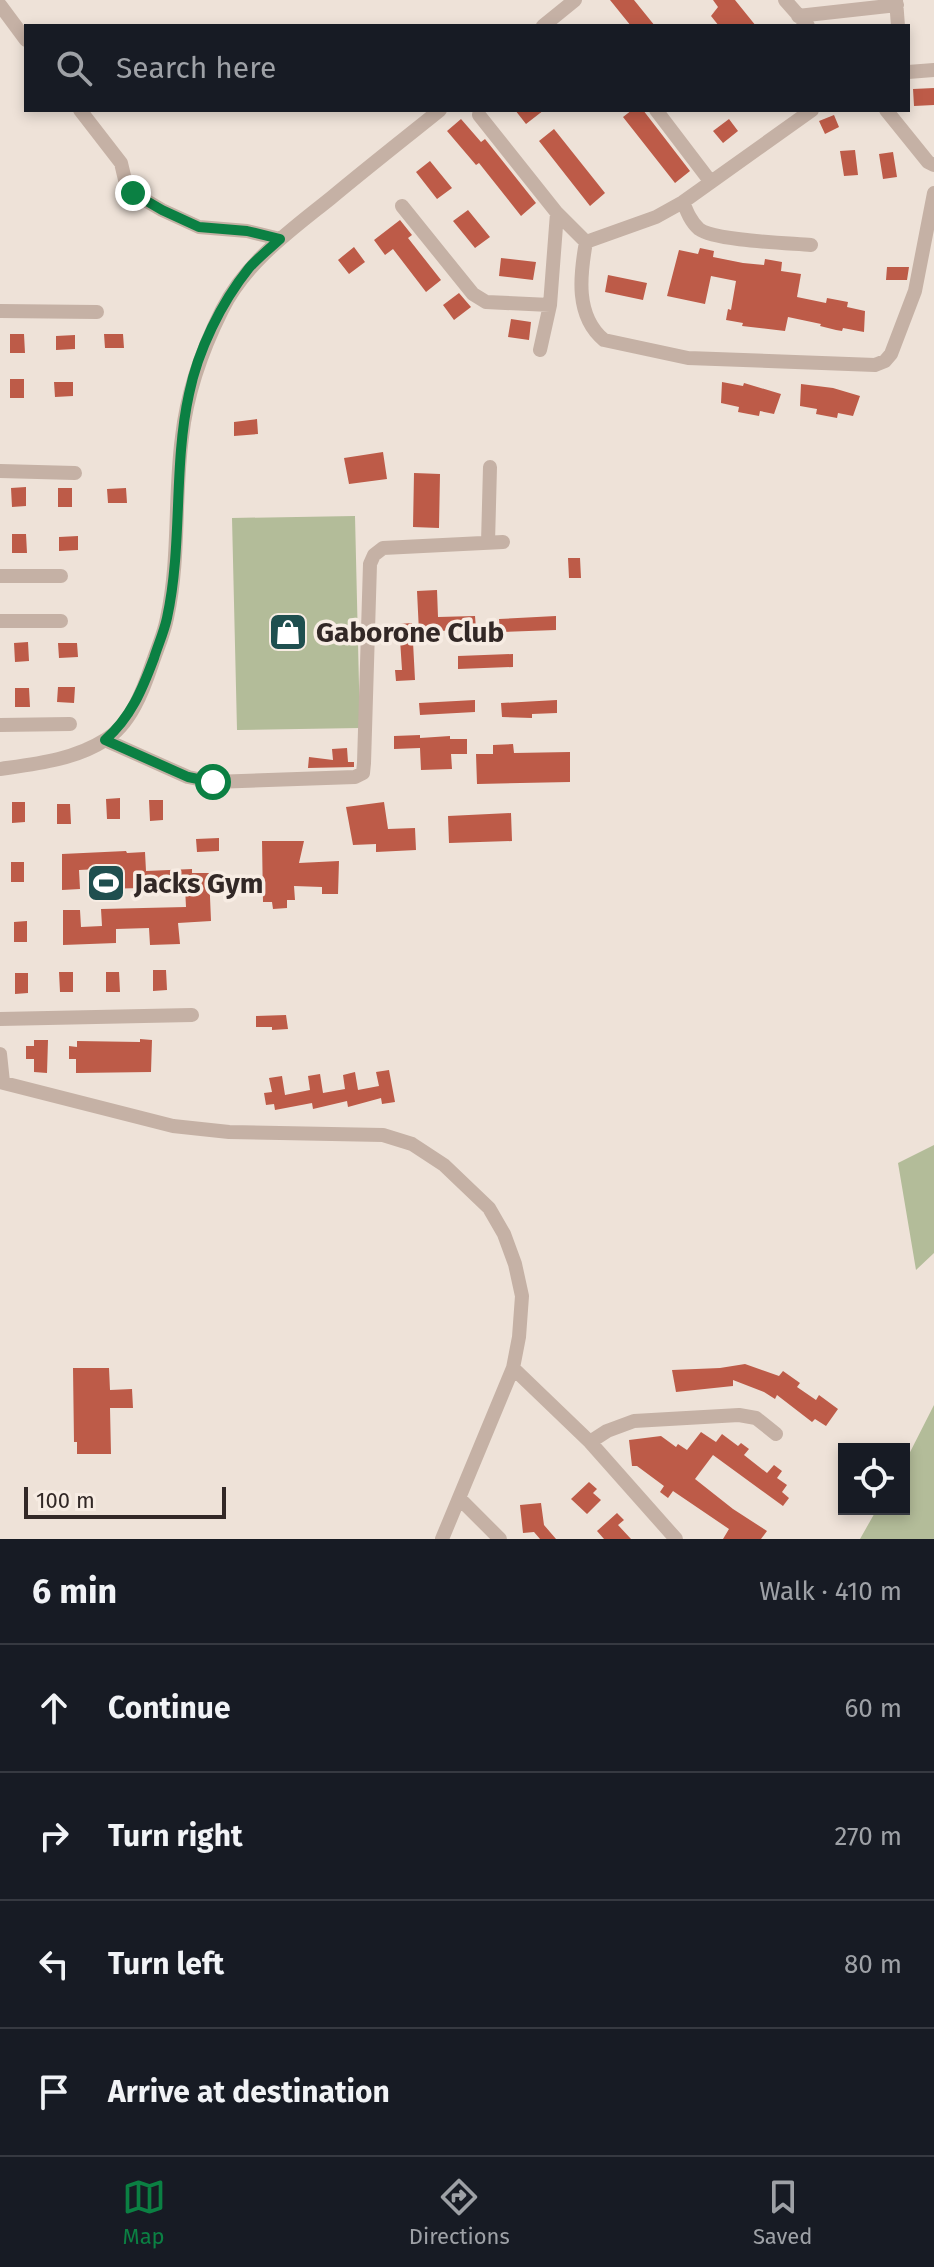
<!DOCTYPE html>
<meta charset="utf-8">
<style>
:root{--surface:#171b24;--page:#20242c;--text:#f1f3f6;--muted:#9ea1a6;--line:#363941;--accent:#0b8043}
body{margin:0;font-family:"Fira Sans",sans-serif;background:var(--page);color:var(--text)}
.controls{position:absolute;right:24px;bottom:24px;display:grid;overflow:hidden;border-radius:0px;box-shadow:0 4px 12px #0003}
.controls button{width:72px;height:72px;display:grid;place-items:center;padding:0;border:0;border-bottom:2px solid var(--line);background:var(--surface);color:var(--text);font:40px sans-serif}
.scale{position:absolute;left:24px;bottom:20px;width:202px;box-sizing:border-box;padding-left:8px;border:4px solid #322826;border-top:0;font-size:22px;line-height:28px;white-space:nowrap;color:#322826;-webkit-text-stroke:6px #f7ece3;paint-order:stroke}
.stop{position:absolute;width:24px;height:24px;margin:-18px;border:6px solid #0b8043;border-radius:50%;background:#fff}
.stop.end{background:#0b8043;border-color:#fff;box-shadow:0 2px 8px #0008}
.list{margin:0;padding:0;list-style:none}
h2{display:flex;justify-content:space-between;align-items:center;height:104px;margin:0;padding:0 32px;font-size:34px}
h2 small{font-size:26px;font-weight:400;color:var(--muted)}
.list li{display:grid;grid-template-columns:52px 1fr auto;gap:24px;align-items:center;box-sizing:border-box;height:128px;padding:0 32px;border-top:2px solid var(--line)}
.list b{display:block;font-size:30px;white-space:nowrap}
.list em{font-size:26px;font-style:normal;color:var(--muted)}
.icon{flex:none;width:44px;height:44px;fill:none;stroke:currentColor;stroke-width:2;stroke-linecap:round;stroke-linejoin:round}
.map{position:relative;flex:none;width:934px;height:1539px;overflow:hidden}
.search{position:absolute;background:var(--surface);box-shadow:0 4px 12px #0003;left:24px;right:24px;top:24px;height:88px;display:flex;align-items:center;gap:20px;box-sizing:border-box;padding:0 28px;border-radius:0px;color:var(--muted);font-size:30px}
.sheet{height:616px;background:var(--surface)}
nav{display:flex;justify-content:space-around;align-items:center;box-sizing:border-box;height:112px;border-top:2px solid var(--line);background:var(--surface);font-size:22px;color:var(--muted)}
nav a{display:grid;justify-items:center;gap:4px}
nav .on{color:var(--accent)}
.map>svg:first-child{display:block}
.green{fill:#b3bc99}
.building{fill:#bd5b48}
.lines{fill:none;stroke-linecap:round;stroke-linejoin:round}
.minor{stroke:#c5b1a5;stroke-width:14}
.route{stroke:#0b8043;stroke-width:10}
.labels{text-anchor:middle;stroke-width:7;stroke-linejoin:round;paint-order:stroke}
.poi-label{font-size:28px;font-weight:bold;fill:#322826;stroke:#f7ece3;text-anchor:start}
</style>
<div class="map">
<svg width="934" height="1539" viewBox="0 0 934 1539">
<rect width="100%" height="100%" fill="#eee2d8"/>
<path class="green" d="M355,516L360,728L237,730L232,518Z
M934,1145V1253L916,1270L898,1163Z
M934,1405V1539H860L877,1509H904V1464Z"/>
<path class="building" d="M610,0H634L655,26H631Z
M713,0H735L756,26H719L711,16L718,7Z
M934,88V105L914,106L913,89Z
M515,110H544L526,124Z
M632,110H643L690,171L675,183L623,117Z
M834,115L839,127L825,134L819,121Z
M461,119L481,142L485,139L536,203L521,216L479,163L476,165L447,131Z
M729,119L738,131L723,143L713,131Z
M554,129L605,193L590,206L539,141Z
M855,150L858,175L844,176L840,151Z
M893,152L897,177L883,179L879,154Z
M430,161L452,188L437,199L416,172Z
M468,210L490,237L475,248L453,221Z
M400,220L412,235L408,238L441,280L426,292L393,249L385,255L374,240Z
M354,247L365,262L349,274L338,260Z
M700,248L714,251L713,257L743,263L764,265L765,259L782,262L781,271L801,274L797,297L826,303L827,298L848,302L847,307L865,311L864,332L843,328L842,331L836,330L820,326L821,324L788,317L785,331L742,326L743,323L726,320L728,309L731,310L736,281L711,276L705,304L667,296L679,250L698,254Z
M501,258L536,262L533,280L499,276Z
M887,267H909L907,280H886Z
M608,275L647,283L643,300L605,292Z
M459,293L471,307L454,320L443,305Z
M511,319L531,322L529,340L508,337Z
M10,334H24L25,353H10Z
M104,334H123L124,348H105Z
M75,335V349L56,350V336Z
M10,379H24V398H10Z
M54,382H73V396L55,397Z
M722,382L743,386L744,383L781,394L774,414L760,411L759,416L738,412L739,407L721,403Z
M801,384L833,388L860,396L853,416L838,413L837,418L816,414L817,409L800,406Z
M257,419L258,434L234,436V422Z
M383,452L387,479L349,484L344,458Z
M414,473L440,474L439,528L413,527Z
M26,487V506L12,507L11,488Z
M58,488H72V507H58Z
M126,488L127,503H108L107,489Z
M12,534H26L27,553H12Z
M78,536V550L59,551V537Z
M568,558H580L581,578H569Z
M437,590L438,617L475,616L476,629L419,632L417,591Z
M556,616V630L500,632L499,619Z
M412,623L415,680L396,681L395,670H402L399,624Z
M28,642L29,661L15,662L14,643Z
M58,643H77L78,657L59,658Z
M513,654V667L458,669V656Z
M58,687H75L74,703L57,702Z
M15,688H29L30,707H15Z
M475,700V712L420,715L419,703Z
M557,700V713L532,714V718L502,717L501,703Z
M420,735V738L450,736V739H467V754H451L452,769L421,770L420,748L394,749V736Z
M513,744L514,753L570,752V782L477,784L476,754H493V745Z
M347,748L348,762H354V767L308,768L309,757L333,760L332,749Z
M120,798V819H107L106,799Z
M149,800H163V820L150,821Z
M12,802H25V822L12,823Z
M384,802L388,829L415,828L416,850L376,852V844L353,845L346,807Z
M57,804H70L71,824H57Z
M511,813L512,841L449,843L448,816Z
M219,838V851L197,852L196,839Z
M262,841H304L299,863L339,861L338,894H322V887L294,886L295,900H287V908L273,909L272,902H263Z
M126,851L127,853L145,852L146,871L192,869V873H209L211,921L178,923L180,944L150,945L149,928L116,929V943L63,945V910H80L81,927L102,926L101,909L186,907L185,887L100,889L99,869L79,870L80,889L62,890V854Z
M11,862H24V882H11Z
M27,921V942H14V922Z
M153,970H166L167,990L153,991Z
M59,972H73V992H60Z
M106,972H119L120,992H106Z
M15,973H28V993L15,994Z
M286,1015L288,1029L272,1030V1027H256V1016Z
M140,1039L152,1040L151,1072L76,1073V1059H69V1046L77,1047V1041L140,1042Z
M34,1040H48L47,1073L34,1072V1059H26V1046H34Z
M389,1070L395,1102L382,1104L381,1098L348,1107L347,1101L313,1109L312,1103L275,1110L274,1104L266,1105L264,1093L272,1092L269,1078L282,1076L285,1095L310,1090L308,1076L320,1074L323,1093L345,1089L343,1075L355,1072L358,1090L379,1086L376,1072Z
M745,1364L779,1376L783,1371L800,1383L797,1387L816,1400L819,1395L838,1409L826,1426L815,1419L812,1422L777,1395L775,1399L764,1392L733,1380V1386L676,1392L672,1370L720,1368Z
M73,1368H109L110,1390L132,1389L133,1408H110L111,1454H77V1442H74Z
M701,1432L716,1442L722,1434L738,1446L741,1443L749,1449L744,1455L767,1473L774,1465L782,1471L777,1478L787,1485L782,1492L789,1498L783,1506L713,1455L695,1479L733,1509L767,1531L761,1539H723L729,1529L673,1491L668,1498L660,1492L664,1486L637,1466H632L629,1440L661,1436L676,1447L678,1444L687,1450Z
M589,1482L597,1489L593,1493L601,1500L587,1514L571,1499Z
M541,1503L544,1525L556,1539H540L534,1532L523,1533L520,1505Z
M617,1513L624,1520L618,1525L631,1539H604L597,1531Z"/>
<g class="lines">
<path class="minor" d="M785,0L808,26
M896,0L898,26
M0,5L26,40
M798,16L897,5
M543,26L575,0
M908,72L934,70
M80,110L121,163L126,184L133,193L162,210L199,227L247,231L280,239
M656,110L710,181
M886,110L928,162L934,165
M479,115L557,213L550,305L540,350
M683,202C687,212 691,222 699,229C715,241 788,243 811,245
M402,206L473,294L486,302L550,305
M557,213L586,242L656,217L683,202L812,110
M586,242C580,275 575,316 604,340L688,358L875,365L885,361L891,354L915,291L934,193
M0,311L97,312
M0,471L75,473
M488,543L490,467
M0,576H61
M0,621H61
M0,725L70,724
M105,740L188,777L213,782L355,777L363,773L364,763L370,564L374,555L383,548L503,542
M0,769C35,764 74,760 105,740C130,725 143,691 152,664C157,649 164,634 167,618C180,559 174,496 182,437C187,392 202,350 222,310C246,262 290,231 331,198C367,168 404,139 440,110
M0,1019L192,1015
M0,1054L3,1082
M0,1082L173,1126L229,1132L383,1135L412,1144L444,1165L489,1208L504,1234L515,1264L522,1296L519,1337L513,1368L442,1539
M513,1368L590,1442L676,1539
M590,1442L607,1431L634,1421L739,1415L756,1418L776,1434
M460,1499L500,1539"/>
</g>
<g class="lines">
<path class="route" d="M133,193L162,210L199,227L247,231L280,239C270,248 258,258 249,268C221,303 198,350 189,394C173,467 183,544 167,618C164,632 158,645 154,658C142,690 131,717 105,740L188,777L213,782"/>
</g>
<defs>
<g id="shop-square" transform="scale(2)"><rect x="-9" y="-9" width="18" height="18" rx="4" fill="#1f4f4f" stroke="#f7ece3"/><path d="M-5-2.5h2.3a2.7 3.5 0 0 1 5.4 0H5L5.5 6h-11ZM-1.5-2.5h3a1.5 2.3 0 0 0-3 0Z" fill="#fff"/></g>
<g id="stadium-square" transform="scale(2)"><rect x="-9" y="-9" width="18" height="18" rx="4" fill="#1f4f4f" stroke="#f7ece3"/><path d="M0-5a6.5 5 0 1 0 0 10a6.5 5 0 1 0 0-10ZM-3.5-1.8h7v3.6h-7Z" fill="#fff"/></g>
</defs>
<g fill-rule="evenodd">
<use href="#shop-square" x="288" y="632"/>
<use href="#stadium-square" x="106" y="883"/>
</g>
<g class="labels">
<g class="poi-label">
<text x="316" y="642">Gaborone Club</text>
<text x="134" y="893">Jacks Gym</text>
</g>
</g>
</svg>
<div class="controls">
<button><svg class="icon" aria-label="locate" viewBox="0 0 24 24"><circle cx="12" cy="12" r="6"/><path d="M12 2v4M12 18v4M2 12h4M18 12h4"/></svg></button>
</div>
<div class="scale">100 m</div>
<div class="stop" style="left:213px;top:782px"></div>
<div class="stop end" style="left:133px;top:193px"></div>
<div class="search"><svg class="icon" aria-label="search" viewBox="0 0 24 24"><circle cx="10" cy="10" r="6"/><path d="M15 15l6 6"/></svg>Search here</div>
</div>
<section class="sheet">
<h2>6 min<small>Walk · 410 m</small></h2>
<ul class="list">
<li><svg class="icon" aria-label="ahead" viewBox="0 0 24 24"><path d="M12 20V5M6 11l6-6 6 6"/></svg><div><b>Continue</b></div><em>60 m</em></li>
<li><svg class="icon" aria-label="right" viewBox="0 0 24 24"><path d="M7 20v-9h11M14 6l5 5-5 5"/></svg><div><b>Turn right</b></div><em>270 m</em></li>
<li><svg class="icon" aria-label="left" viewBox="0 0 24 24"><path d="M17 20v-9H6M10 6l-5 5 5 5"/></svg><div><b>Turn left</b></div><em>80 m</em></li>
<li><svg class="icon" aria-label="arrive" viewBox="0 0 24 24"><path d="M6 21V4h12l-3 4 3 4H6"/></svg><div><b>Arrive at destination</b></div></li>
</ul>
</section>
<nav>
<a class="on"><svg class="icon" aria-label="map" viewBox="0 0 24 24"><path d="M3 6l6-2 6 2 6-2v14l-6 2-6-2-6 2zM9 4v14M15 6v14"/></svg>Map</a>
<a><svg class="icon" aria-label="directions" viewBox="0 0 24 24"><path d="M12 3l9 9-9 9-9-9zM9 14v-3h6M13 9l2 2-2 2"/></svg>Directions</a>
<a><svg class="icon" aria-label="saved" viewBox="0 0 24 24"><path d="M7 4h10v16l-5-4-5 4z"/></svg>Saved</a>
</nav>
